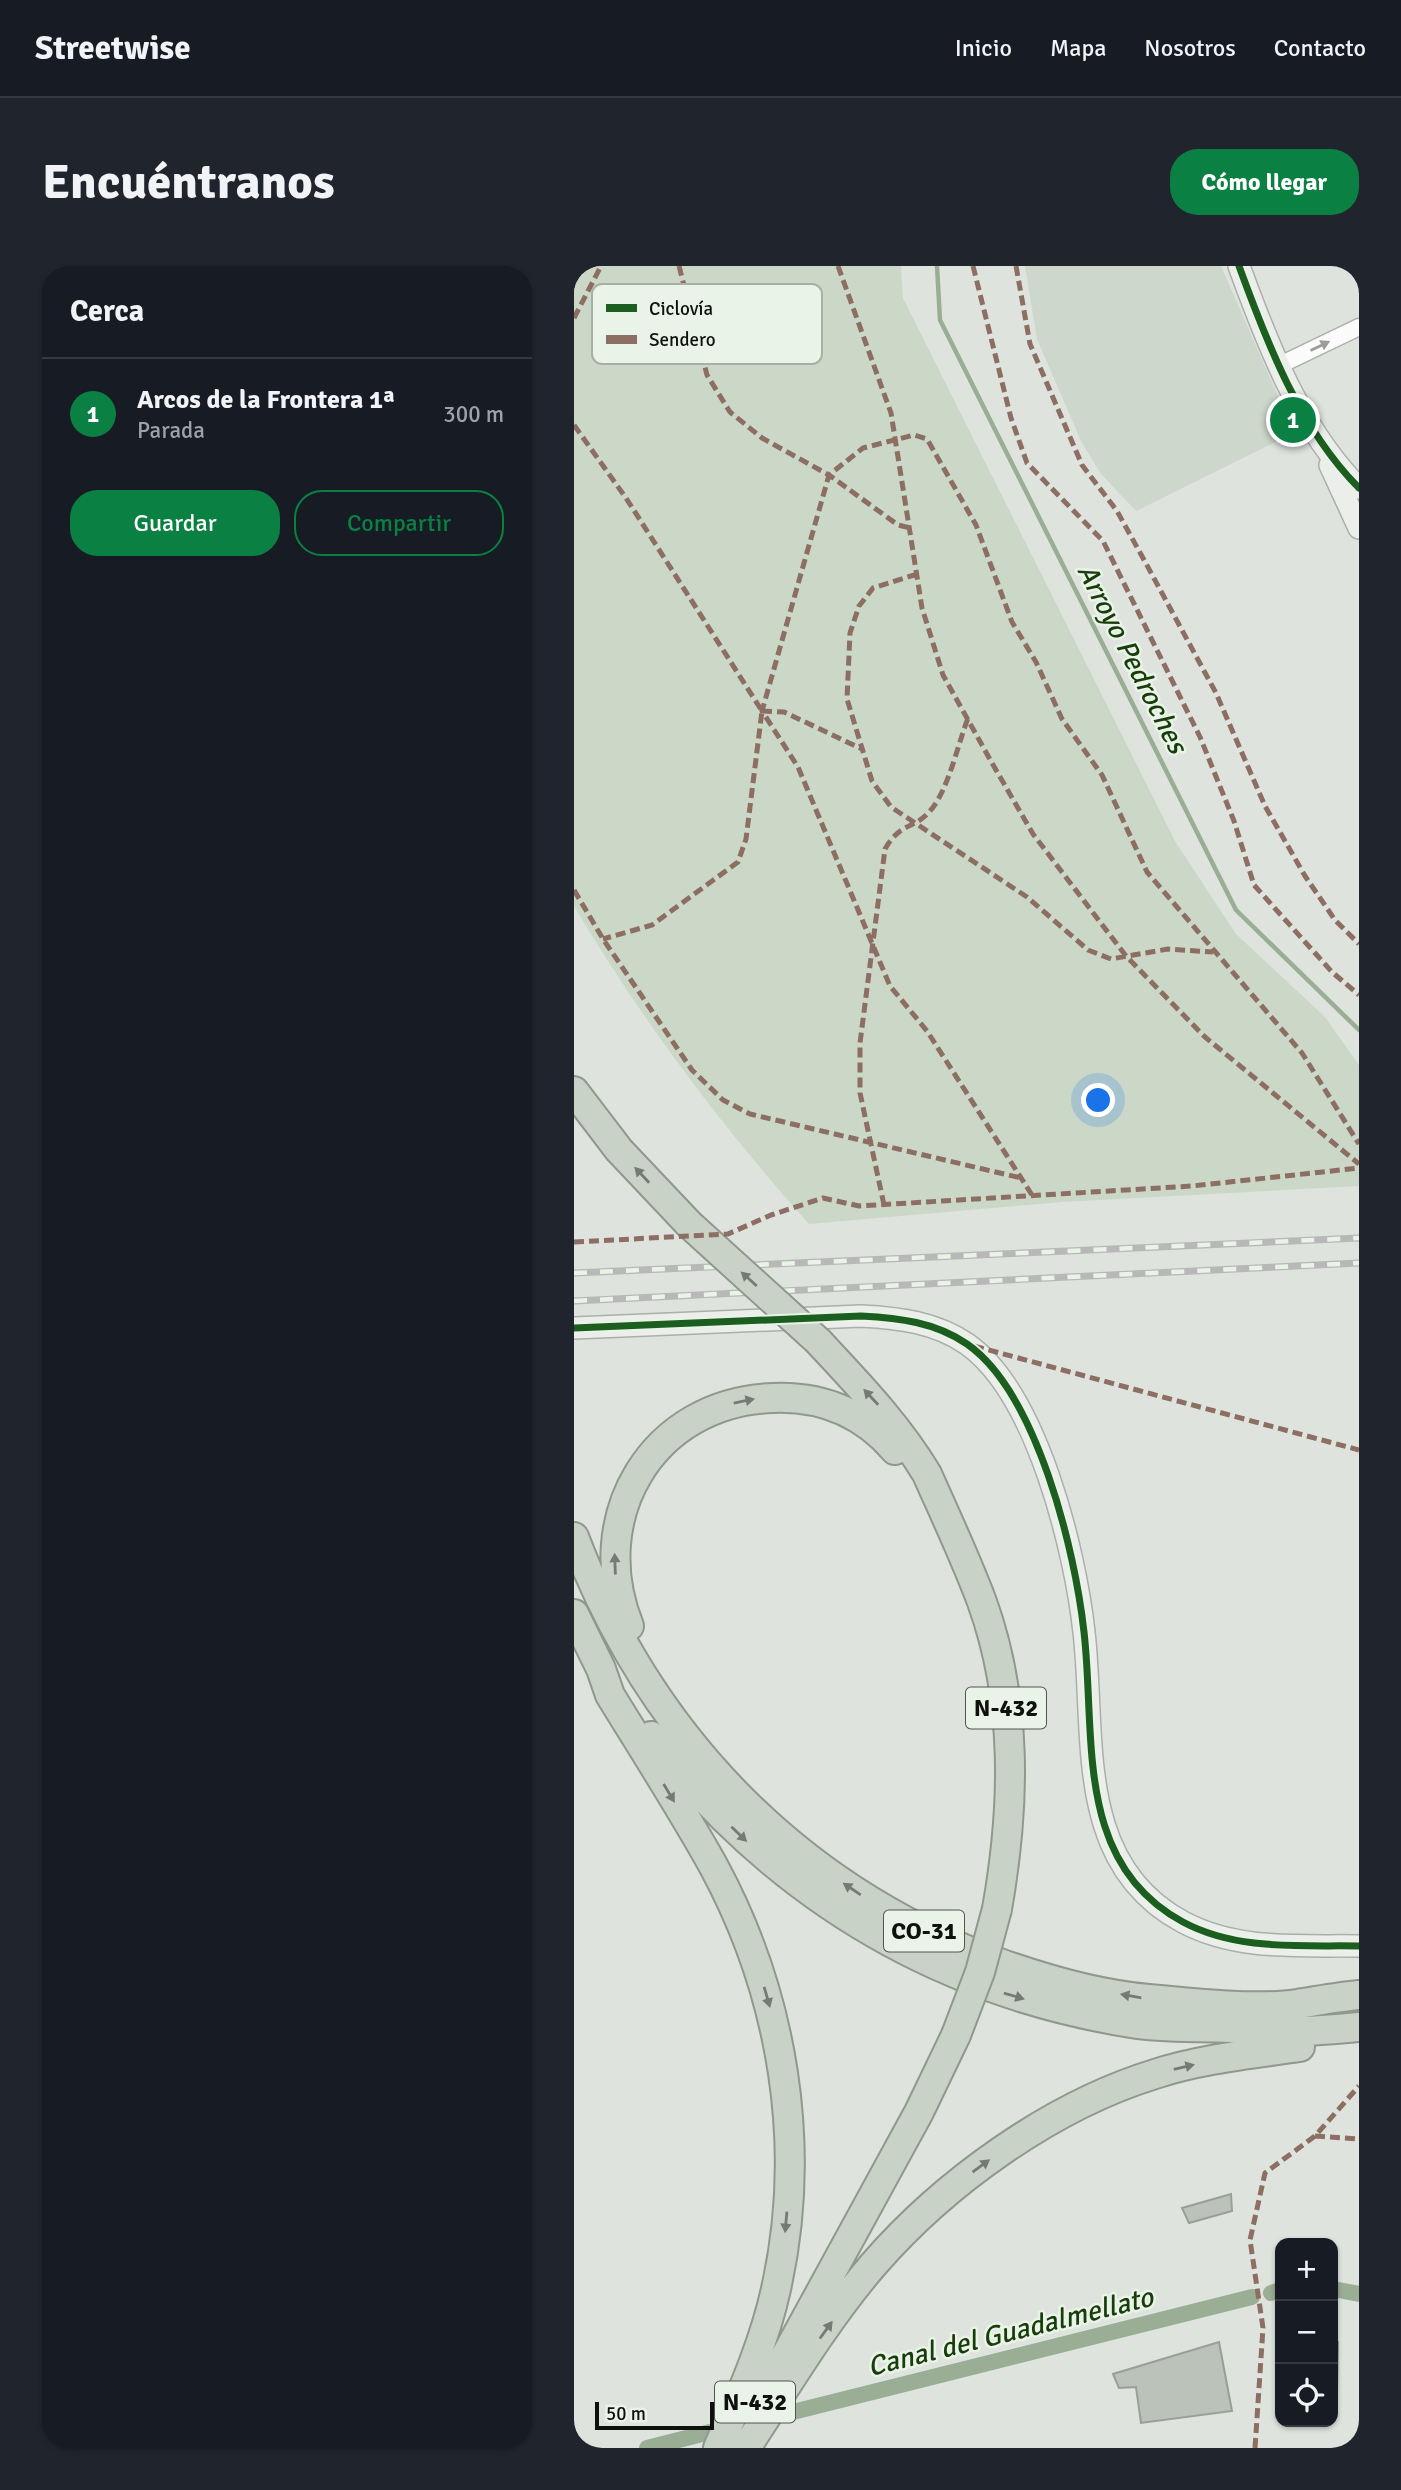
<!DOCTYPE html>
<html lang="es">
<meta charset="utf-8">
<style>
:root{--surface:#171b24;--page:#20242c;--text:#f1f3f6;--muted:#9ea1a6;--line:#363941;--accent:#0b8043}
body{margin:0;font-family:Signika,sans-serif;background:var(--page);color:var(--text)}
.controls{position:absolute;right:21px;bottom:21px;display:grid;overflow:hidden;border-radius:14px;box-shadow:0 2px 5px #0004}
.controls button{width:63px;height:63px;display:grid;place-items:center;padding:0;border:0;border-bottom:2px solid var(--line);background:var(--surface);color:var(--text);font:35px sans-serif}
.scale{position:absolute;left:21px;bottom:18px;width:119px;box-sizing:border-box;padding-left:7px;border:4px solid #0e110d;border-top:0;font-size:19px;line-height:24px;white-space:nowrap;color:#0e110d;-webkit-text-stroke:5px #eaf3e7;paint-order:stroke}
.you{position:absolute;left:525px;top:835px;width:24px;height:24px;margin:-18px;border:5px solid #fff;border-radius:50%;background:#1a73e8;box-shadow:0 0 0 10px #1a73e833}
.badge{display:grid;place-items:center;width:46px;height:46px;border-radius:50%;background:var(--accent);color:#fff;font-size:23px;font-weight:700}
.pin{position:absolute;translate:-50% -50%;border:4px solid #fff;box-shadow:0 2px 7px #0006}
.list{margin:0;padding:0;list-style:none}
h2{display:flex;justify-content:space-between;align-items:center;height:91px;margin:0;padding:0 28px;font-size:30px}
h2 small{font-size:23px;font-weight:400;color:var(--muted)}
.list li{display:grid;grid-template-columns:46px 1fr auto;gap:21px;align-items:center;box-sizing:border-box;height:112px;padding:0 28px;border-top:2px solid var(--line)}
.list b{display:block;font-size:26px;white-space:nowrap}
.list p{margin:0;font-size:23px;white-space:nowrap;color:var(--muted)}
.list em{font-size:23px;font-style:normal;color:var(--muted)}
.actions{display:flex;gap:14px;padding:21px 28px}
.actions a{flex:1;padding:16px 0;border:2px solid var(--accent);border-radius:28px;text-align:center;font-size:24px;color:var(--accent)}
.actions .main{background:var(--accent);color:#fff}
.icon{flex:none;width:38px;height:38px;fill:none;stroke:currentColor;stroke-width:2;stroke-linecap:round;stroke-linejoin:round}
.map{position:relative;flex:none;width:785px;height:2182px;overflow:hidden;border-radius:28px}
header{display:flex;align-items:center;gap:42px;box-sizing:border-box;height:98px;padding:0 35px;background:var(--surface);border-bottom:2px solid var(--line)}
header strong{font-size:33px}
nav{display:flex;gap:38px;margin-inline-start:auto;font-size:24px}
.intro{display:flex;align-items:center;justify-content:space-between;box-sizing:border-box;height:168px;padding:0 42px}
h1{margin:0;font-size:49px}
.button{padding:18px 32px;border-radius:28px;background:var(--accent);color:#fff;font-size:24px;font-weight:700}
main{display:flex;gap:42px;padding:0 42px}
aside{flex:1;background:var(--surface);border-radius:28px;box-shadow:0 2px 5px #0004}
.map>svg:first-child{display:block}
.built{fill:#cdd7cb}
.green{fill:#cbd8c8}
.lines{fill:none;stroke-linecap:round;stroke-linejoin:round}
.stream{stroke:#99ae94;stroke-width:4.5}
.canal{stroke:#99ae94;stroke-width:16}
.building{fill:#bbc2b9;stroke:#9a9e99;stroke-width:2}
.street-casing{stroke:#abafaa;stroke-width:19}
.secondary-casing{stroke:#abafaa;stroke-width:24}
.highway-casing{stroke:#8e998b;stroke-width:32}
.street{stroke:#fafbfa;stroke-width:16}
.secondary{stroke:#eceeeb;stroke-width:21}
.highway{stroke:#c9d2c6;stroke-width:28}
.rail-casing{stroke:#b7b8b7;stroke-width:7}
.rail{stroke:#eaf3e7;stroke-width:4.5;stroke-dasharray:13;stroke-linecap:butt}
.highway-bridge-casing{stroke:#8e998b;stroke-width:32;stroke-linecap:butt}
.highway-bridge{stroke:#c9d2c6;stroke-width:28}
.quiet{stroke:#8d6e63;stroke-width:5;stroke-dasharray:10 5;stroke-linecap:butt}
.cycleway-casing{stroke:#eaf3e7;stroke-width:11}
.cycleway{stroke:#1b5e20;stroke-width:7}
.oneway{fill:#9c9d9b}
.oneway2{fill:#757b73}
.labels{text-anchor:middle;stroke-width:5;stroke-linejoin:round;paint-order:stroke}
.shield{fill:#eaf3e7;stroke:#50554e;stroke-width:2}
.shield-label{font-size:24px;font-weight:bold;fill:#0e110d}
.water-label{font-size:28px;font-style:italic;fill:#173d0b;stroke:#eaf3e7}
.key{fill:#eaf3e7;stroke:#a8afa6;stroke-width:2}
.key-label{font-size:19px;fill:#0e110d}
</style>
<header>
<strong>Streetwise</strong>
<nav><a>Inicio</a><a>Mapa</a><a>Nosotros</a><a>Contacto</a></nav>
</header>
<div class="intro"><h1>Encuéntranos</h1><a class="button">Cómo llegar</a></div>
<main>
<aside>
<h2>Cerca<small></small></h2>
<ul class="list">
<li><span class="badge">1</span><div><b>Arcos de la Frontera 1ª</b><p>Parada</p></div><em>300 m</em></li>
</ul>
<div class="actions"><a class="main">Guardar</a><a>Compartir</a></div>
</aside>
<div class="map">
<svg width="785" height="2182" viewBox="0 0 785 2182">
<rect width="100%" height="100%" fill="#dee3dd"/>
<path class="built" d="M451,0H647L720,167L562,245L527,208L508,177L463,73Z"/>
<path class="green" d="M0,0H327L329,32L601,575L662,668L751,751L785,799V920L488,936L235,958C147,860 67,753 0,640Z"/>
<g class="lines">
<path class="stream" d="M363,0L366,54L662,644L785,764"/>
<path class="canal" d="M759,2023L785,2028
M697,2027L706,2024
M207,2149L678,2031
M73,2182L136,2166"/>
</g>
<path class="building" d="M657,1928L658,1945L615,1957L608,1942Z
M645,2076L658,2145L567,2157L562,2121L545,2122L539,2108Z
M759,2076H764L763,2130H759Z"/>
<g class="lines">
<g class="street-casing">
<path id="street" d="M706,99L785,61"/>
</g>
<g class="secondary-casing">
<path id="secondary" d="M665,0C693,77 726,163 785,222
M756,199L785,262
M0,1062L287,1050C325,1052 361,1056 393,1078C463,1127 501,1284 510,1366C522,1469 499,1597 609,1656C663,1685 726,1679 785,1680"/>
</g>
<g class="highway-casing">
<path id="highway" d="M0,825L45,884L115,958
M244,1075C284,1118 323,1158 353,1208C372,1251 392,1293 408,1336C444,1436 441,1541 423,1643
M0,1271C77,1473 226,1626 431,1699C477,1715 527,1729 575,1733C616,1737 683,1744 723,1738C743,1735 764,1731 785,1729
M0,1348L27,1403L36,1429C71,1486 108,1543 140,1601C209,1729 234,1880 202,2023C190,2078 166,2131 144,2182
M55,1360C11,1251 78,1136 199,1132C248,1130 289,1147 321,1184
M77,1470C200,1627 360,1725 557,1757C591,1763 624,1760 658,1762C668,1763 679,1766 689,1766C721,1767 754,1764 785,1761
M199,2113L345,1846L382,1769
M172,2182C212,2121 251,2055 299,1999C370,1917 477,1840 581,1808C627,1793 678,1788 726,1781"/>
</g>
<use href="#street" class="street"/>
<use href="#secondary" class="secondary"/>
<use href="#highway" class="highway"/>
<g class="rail-casing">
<path id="rail" d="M0,1007L785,972
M0,1035L785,997"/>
</g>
<use href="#rail" class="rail"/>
<g class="highway-bridge-casing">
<path id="highway-bridge" d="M115,958L244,1075
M382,1769L406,1706L423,1643"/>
</g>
<use href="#highway-bridge" class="highway-bridge"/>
<path class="quiet" d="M105,0L133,109L156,146L188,172L255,209L324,259L337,262
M264,0L317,147L348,342L369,409L418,497L459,568L552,690L631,771L785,898
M399,0L437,152L453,197L529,275L626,471L660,555L680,619L758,706L785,729
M442,0L456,78L508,199L543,245L569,292L642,427L691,540L731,610L761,654L785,678
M0,52L27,0
M0,159L52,232L188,445L172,573L164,596L78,659L29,673
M343,308L299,322L285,340L276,367L273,433L298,515L317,541L453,631L514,684L537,693L594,683L639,686
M188,445L210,446L288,483
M0,624L29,673L118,804L149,834L176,848L447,912
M458,929L353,765L316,720L224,501L188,445L255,209L289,182L340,169L353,173L402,259L438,356L462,396L488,453L528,509L573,606L728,787L785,878
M310,939L286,827V777L311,583C326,556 341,563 356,545C374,525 384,478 394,452
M0,976L154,968L197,949L249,932L285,940L618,920L785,902
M400,1080L785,1184
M741,1870L785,1873
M681,2182L689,2062L676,1974L691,1907L741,1870L785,1820"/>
<g class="cycleway-casing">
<path id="cycleway" d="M665,0C693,77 726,163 785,222
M0,1062L287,1050C325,1052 361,1056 393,1078C463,1127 501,1284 510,1366C522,1469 499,1597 609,1656C663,1685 726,1679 785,1680"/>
</g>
<use href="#cycleway" class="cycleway"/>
</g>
<defs><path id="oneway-solid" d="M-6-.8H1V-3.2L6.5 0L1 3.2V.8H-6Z" transform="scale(1.75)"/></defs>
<use class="oneway" href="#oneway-solid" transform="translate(746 80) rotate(-26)"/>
<g class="oneway2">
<use href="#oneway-solid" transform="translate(68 909) rotate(-133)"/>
<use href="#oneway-solid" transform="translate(175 1013) rotate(-138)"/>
<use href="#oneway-solid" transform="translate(297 1131) rotate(-133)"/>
<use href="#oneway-solid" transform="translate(170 1135) rotate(-12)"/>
<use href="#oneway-solid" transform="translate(41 1298) rotate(-92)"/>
<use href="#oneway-solid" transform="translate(95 1527) rotate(59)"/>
<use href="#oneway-solid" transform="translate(165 1568) rotate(44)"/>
<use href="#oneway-solid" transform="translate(278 1623) rotate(-146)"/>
<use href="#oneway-solid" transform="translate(440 1730) rotate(16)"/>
<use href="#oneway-solid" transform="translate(557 1730) rotate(-170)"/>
<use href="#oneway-solid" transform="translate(193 1731) rotate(74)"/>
<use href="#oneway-solid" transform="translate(610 1801) rotate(-13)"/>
<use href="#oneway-solid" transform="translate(407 1900) rotate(-36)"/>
<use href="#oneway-solid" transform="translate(212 1956) rotate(95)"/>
<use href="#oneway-solid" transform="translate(252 2064) rotate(-54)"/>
</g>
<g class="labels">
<g class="shield">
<rect x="392" y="1421.5" width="80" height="41" rx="5"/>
<rect x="310" y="1644.5" width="80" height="41" rx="5"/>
<rect x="141" y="2115.5" width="80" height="41" rx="5"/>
</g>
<g class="shield-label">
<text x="432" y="1450">N-432</text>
<text x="350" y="1673">CO-31</text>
<text x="181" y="2144">N-432</text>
</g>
<g class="water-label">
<text transform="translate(559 392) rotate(63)" y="10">Arroyo Pedroches</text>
<text transform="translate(436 2065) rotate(-14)" y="10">Canal del Guadalmellato</text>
</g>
</g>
<rect x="18" y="18" width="230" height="80" rx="10" class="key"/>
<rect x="32" y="38" width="31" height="8" fill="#1b5e20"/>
<rect x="32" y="69" width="31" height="9" fill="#8d6e63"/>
<g class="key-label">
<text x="75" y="49">Ciclovía</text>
<text x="75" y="80">Sendero</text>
</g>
</svg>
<div class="controls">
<button>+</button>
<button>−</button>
<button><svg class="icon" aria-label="locate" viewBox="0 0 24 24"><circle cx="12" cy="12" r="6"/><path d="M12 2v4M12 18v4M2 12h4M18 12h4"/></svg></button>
</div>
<div class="scale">50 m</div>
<div class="you"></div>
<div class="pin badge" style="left:719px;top:154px">1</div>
</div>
</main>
